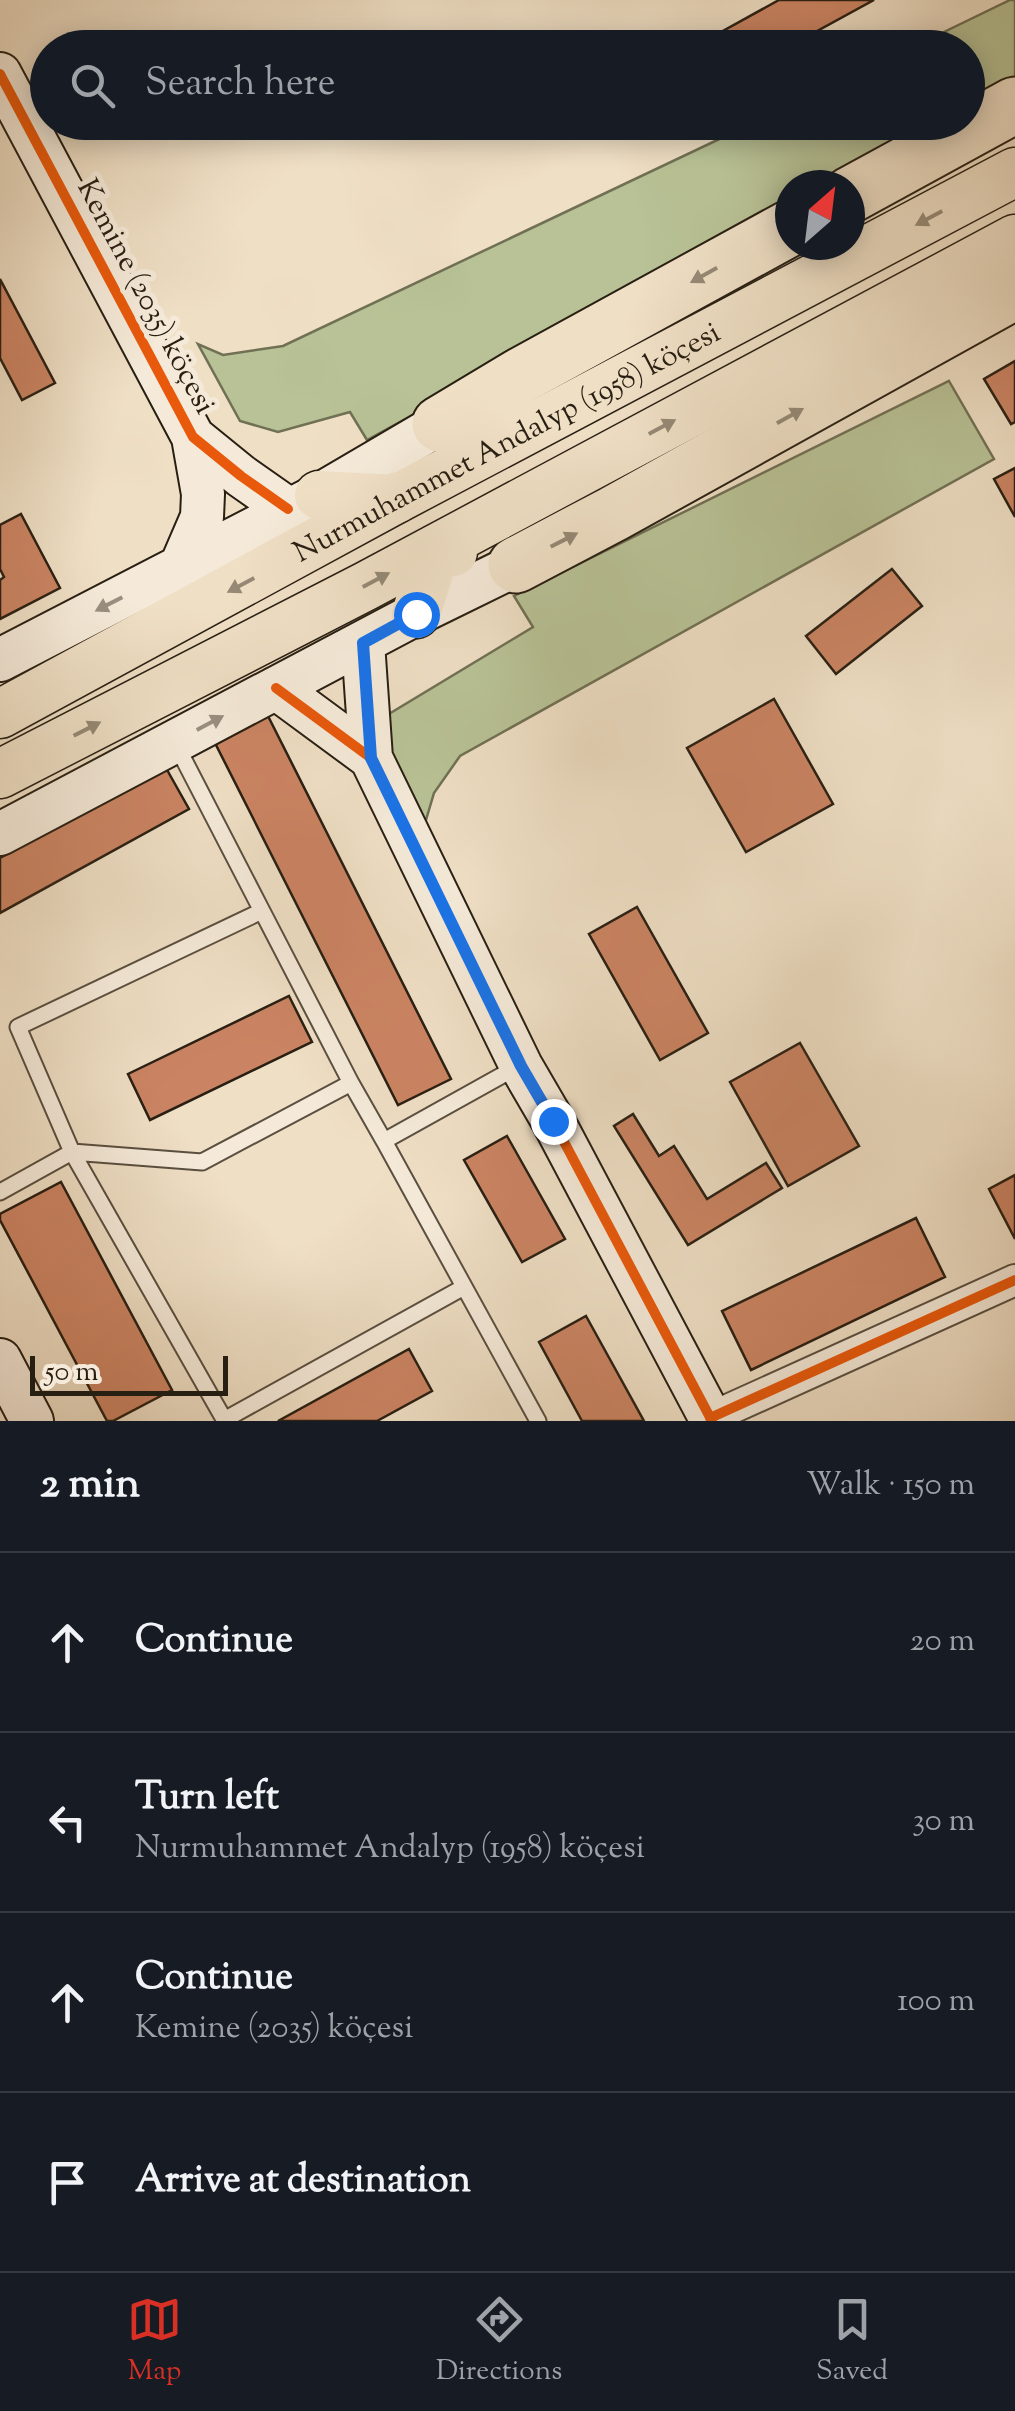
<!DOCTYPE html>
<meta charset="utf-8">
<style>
:root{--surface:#171b24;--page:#242831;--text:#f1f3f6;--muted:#9ea1a6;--line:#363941;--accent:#d93025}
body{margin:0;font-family:"Sorts Mill Goudy",serif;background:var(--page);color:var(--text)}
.compass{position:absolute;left:775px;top:170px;width:90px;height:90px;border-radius:50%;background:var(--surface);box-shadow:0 5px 25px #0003;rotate:28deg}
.scale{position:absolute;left:30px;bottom:25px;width:198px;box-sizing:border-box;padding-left:10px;border:5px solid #281f13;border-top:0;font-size:28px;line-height:35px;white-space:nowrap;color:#281f13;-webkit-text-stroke:8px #f5ead9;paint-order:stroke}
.stop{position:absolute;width:30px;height:30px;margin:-22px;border:8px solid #1a73e8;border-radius:50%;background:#fff}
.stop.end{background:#1a73e8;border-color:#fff;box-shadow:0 2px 10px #0008}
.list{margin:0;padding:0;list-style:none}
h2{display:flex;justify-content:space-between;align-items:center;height:130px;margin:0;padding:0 40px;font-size:42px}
h2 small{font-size:32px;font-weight:400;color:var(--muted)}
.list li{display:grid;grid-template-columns:65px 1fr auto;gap:30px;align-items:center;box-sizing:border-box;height:180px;padding:0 40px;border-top:2px solid var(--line)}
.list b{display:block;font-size:38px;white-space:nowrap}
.list p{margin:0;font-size:32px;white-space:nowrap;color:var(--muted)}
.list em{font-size:32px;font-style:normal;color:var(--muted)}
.icon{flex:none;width:55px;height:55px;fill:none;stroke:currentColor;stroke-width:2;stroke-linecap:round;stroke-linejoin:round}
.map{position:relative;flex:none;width:1015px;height:1421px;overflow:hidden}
.search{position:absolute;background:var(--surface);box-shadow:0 5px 25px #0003;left:30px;right:30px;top:30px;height:110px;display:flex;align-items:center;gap:25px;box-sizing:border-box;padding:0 35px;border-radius:55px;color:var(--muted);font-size:38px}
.sheet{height:850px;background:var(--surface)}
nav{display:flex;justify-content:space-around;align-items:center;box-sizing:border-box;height:140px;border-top:2px solid var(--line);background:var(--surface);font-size:28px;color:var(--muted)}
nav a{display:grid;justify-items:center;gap:5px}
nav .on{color:var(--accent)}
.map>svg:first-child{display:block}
.green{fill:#b8c296;stroke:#707054;stroke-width:2.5}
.building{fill:#cb8463;stroke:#281f13;stroke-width:2.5}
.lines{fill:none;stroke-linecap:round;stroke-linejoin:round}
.lane-casing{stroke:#5a4f40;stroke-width:19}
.street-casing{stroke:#5a4f40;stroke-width:34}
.secondary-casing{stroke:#281f13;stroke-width:46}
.primary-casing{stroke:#281f13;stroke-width:51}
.highway-casing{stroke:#281f13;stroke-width:59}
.lane{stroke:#f5ead9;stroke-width:15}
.street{stroke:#f5ead9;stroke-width:30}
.secondary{stroke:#f5ead9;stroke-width:42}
.primary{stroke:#efdfc5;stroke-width:48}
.highway{stroke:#efdfc5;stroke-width:55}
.cycleway-casing{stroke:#f5ead9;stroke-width:16}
.cycleway{stroke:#e8590c;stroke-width:10}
.oneway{fill:#958975}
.oneway2{fill:#998f80}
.route{stroke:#1a73e8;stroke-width:12}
.labels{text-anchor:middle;stroke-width:10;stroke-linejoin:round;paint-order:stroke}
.street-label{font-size:30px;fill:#281f13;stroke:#f5ead9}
</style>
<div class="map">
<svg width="1015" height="1421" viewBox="0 0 1015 1421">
<rect width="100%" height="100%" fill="#efdfc5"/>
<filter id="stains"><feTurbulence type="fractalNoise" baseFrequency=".002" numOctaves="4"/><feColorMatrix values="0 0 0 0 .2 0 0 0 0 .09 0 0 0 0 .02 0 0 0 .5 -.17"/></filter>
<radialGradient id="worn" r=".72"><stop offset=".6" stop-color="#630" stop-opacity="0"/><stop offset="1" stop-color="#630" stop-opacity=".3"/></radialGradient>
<path class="green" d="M1010,0H1015V85L968,111V48H911Z
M753,123H946L832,185H790V208L367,440L350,412L278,432L240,421L198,344L223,355L283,346Z
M949,381L994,459L460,756L434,793L423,830L374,723L533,627L514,596Z"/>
<path class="building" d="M779,0H874L786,48H692Z
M0,279L55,383L22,400L0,358Z
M1015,361V422L1011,424L984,379Z
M1015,468V517L994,479Z
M21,514L60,588L0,619V580L4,577L0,569V525Z
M892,569L922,606L836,674L806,636Z
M774,699L833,804L746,852L687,748Z
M268,716L451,1079L398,1105L215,743Z
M166,768L189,809L0,913V858Z
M637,907L708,1033L660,1060L589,934Z
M289,996L312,1042L150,1120L128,1074Z
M800,1043L859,1146L788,1186L730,1082Z
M633,1114L659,1156L674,1146L707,1199L766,1163L782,1188L688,1245L614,1126Z
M507,1136L565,1239L522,1262L464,1160Z
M1015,1175V1239L989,1189Z
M61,1182L172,1390L113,1421H107L0,1220V1214Z
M916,1218L945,1277L751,1370L722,1311Z
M586,1316L644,1421H582L539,1342Z
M409,1349L432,1391L377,1421H278Z"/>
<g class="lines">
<g class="lane-casing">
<path id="lane" d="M184,760L262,911
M384,1141L538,1421
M0,1192L72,1152L202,1162L351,1083L384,1141L517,1067
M224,1420L464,1287
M225,1421L72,1152L18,1027L262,911L351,1083"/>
</g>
<g class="street-casing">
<path id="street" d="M710,1418L1015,1280"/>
</g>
<g class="secondary-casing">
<path id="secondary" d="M0,74L193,437L241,476L288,509
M180,568L202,517L203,494L193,437
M363,643L371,758
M0,660L319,495L440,424
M276,688L371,758L521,1066L553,1121L712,1421
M0,834L416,614L516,565
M0,1360L32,1421"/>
</g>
<g class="primary-casing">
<g id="primary">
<path d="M319,495L396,499L398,496"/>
<path d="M416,614L436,549L453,552"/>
<path id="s1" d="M0,714L396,499L1015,172"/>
<path d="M0,774L366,586L1015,239"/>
</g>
</g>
<g class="highway-casing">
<path id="highway" d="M850,195L1015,105
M440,424L520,376L790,228
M516,565L613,514L1015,291"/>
</g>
<use href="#lane" class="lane"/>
<use href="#street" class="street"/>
<use href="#secondary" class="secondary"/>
<use href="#primary" class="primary"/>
<use href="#highway" class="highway"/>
<g class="cycleway-casing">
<path id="cycleway" d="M0,74L193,437L241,476L288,509
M276,688L371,758L521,1066L553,1121L712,1421
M710,1418L1015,1280"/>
</g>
<use href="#cycleway" class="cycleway"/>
</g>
<defs><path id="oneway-solid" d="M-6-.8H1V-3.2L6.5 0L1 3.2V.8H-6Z" transform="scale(2.5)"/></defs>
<g class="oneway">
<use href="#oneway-solid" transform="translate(929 218) rotate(152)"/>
<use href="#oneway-solid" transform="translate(704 275) rotate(151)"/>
<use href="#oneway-solid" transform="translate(790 416) rotate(-29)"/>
<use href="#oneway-solid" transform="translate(662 427) rotate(-28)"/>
<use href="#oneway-solid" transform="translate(564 540) rotate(-27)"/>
<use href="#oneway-solid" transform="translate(376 580) rotate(-28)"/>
<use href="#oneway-solid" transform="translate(241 585) rotate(152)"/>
<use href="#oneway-solid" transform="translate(87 729) rotate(-27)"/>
</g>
<g class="oneway2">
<use href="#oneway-solid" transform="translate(109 604) rotate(153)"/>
<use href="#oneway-solid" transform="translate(210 723) rotate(-28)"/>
</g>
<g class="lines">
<path class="route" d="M416,614L363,643L371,758L521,1066L553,1121"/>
</g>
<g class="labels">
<g class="street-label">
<text transform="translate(147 296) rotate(62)" y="10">Kemine (2035) köçesi</text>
<text dy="10" stroke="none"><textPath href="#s1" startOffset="575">Nurmuhammet Andalyp (1958) köçesi</textPath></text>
</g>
</g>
<rect width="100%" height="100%" filter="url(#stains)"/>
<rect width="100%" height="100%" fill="url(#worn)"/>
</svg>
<svg class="compass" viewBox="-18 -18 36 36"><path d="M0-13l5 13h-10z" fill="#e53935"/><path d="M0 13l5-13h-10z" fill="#9ea1a6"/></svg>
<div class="scale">50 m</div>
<div class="stop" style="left:416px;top:614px"></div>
<div class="stop end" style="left:553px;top:1121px"></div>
<div class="search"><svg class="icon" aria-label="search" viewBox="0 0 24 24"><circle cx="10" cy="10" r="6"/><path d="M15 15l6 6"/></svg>Search here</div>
</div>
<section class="sheet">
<h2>2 min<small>Walk · 150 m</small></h2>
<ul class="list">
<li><svg class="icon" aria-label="ahead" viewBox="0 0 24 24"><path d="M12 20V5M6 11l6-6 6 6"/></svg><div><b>Continue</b></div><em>20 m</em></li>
<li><svg class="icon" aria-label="left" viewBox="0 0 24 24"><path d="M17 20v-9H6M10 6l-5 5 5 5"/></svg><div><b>Turn left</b><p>Nurmuhammet Andalyp (1958) köçesi</p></div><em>30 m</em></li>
<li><svg class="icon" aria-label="ahead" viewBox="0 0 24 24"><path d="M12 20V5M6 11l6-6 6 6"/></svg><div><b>Continue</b><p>Kemine (2035) köçesi</p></div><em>100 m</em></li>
<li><svg class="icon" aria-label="arrive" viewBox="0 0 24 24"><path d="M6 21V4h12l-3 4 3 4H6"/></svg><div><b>Arrive at destination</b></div></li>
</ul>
</section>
<nav>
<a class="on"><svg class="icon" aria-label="map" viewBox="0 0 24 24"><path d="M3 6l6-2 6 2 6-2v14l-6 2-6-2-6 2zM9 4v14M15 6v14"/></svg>Map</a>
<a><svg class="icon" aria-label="directions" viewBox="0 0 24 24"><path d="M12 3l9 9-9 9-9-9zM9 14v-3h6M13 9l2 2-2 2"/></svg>Directions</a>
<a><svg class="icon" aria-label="saved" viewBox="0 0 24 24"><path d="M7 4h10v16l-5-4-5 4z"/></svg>Saved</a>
</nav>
